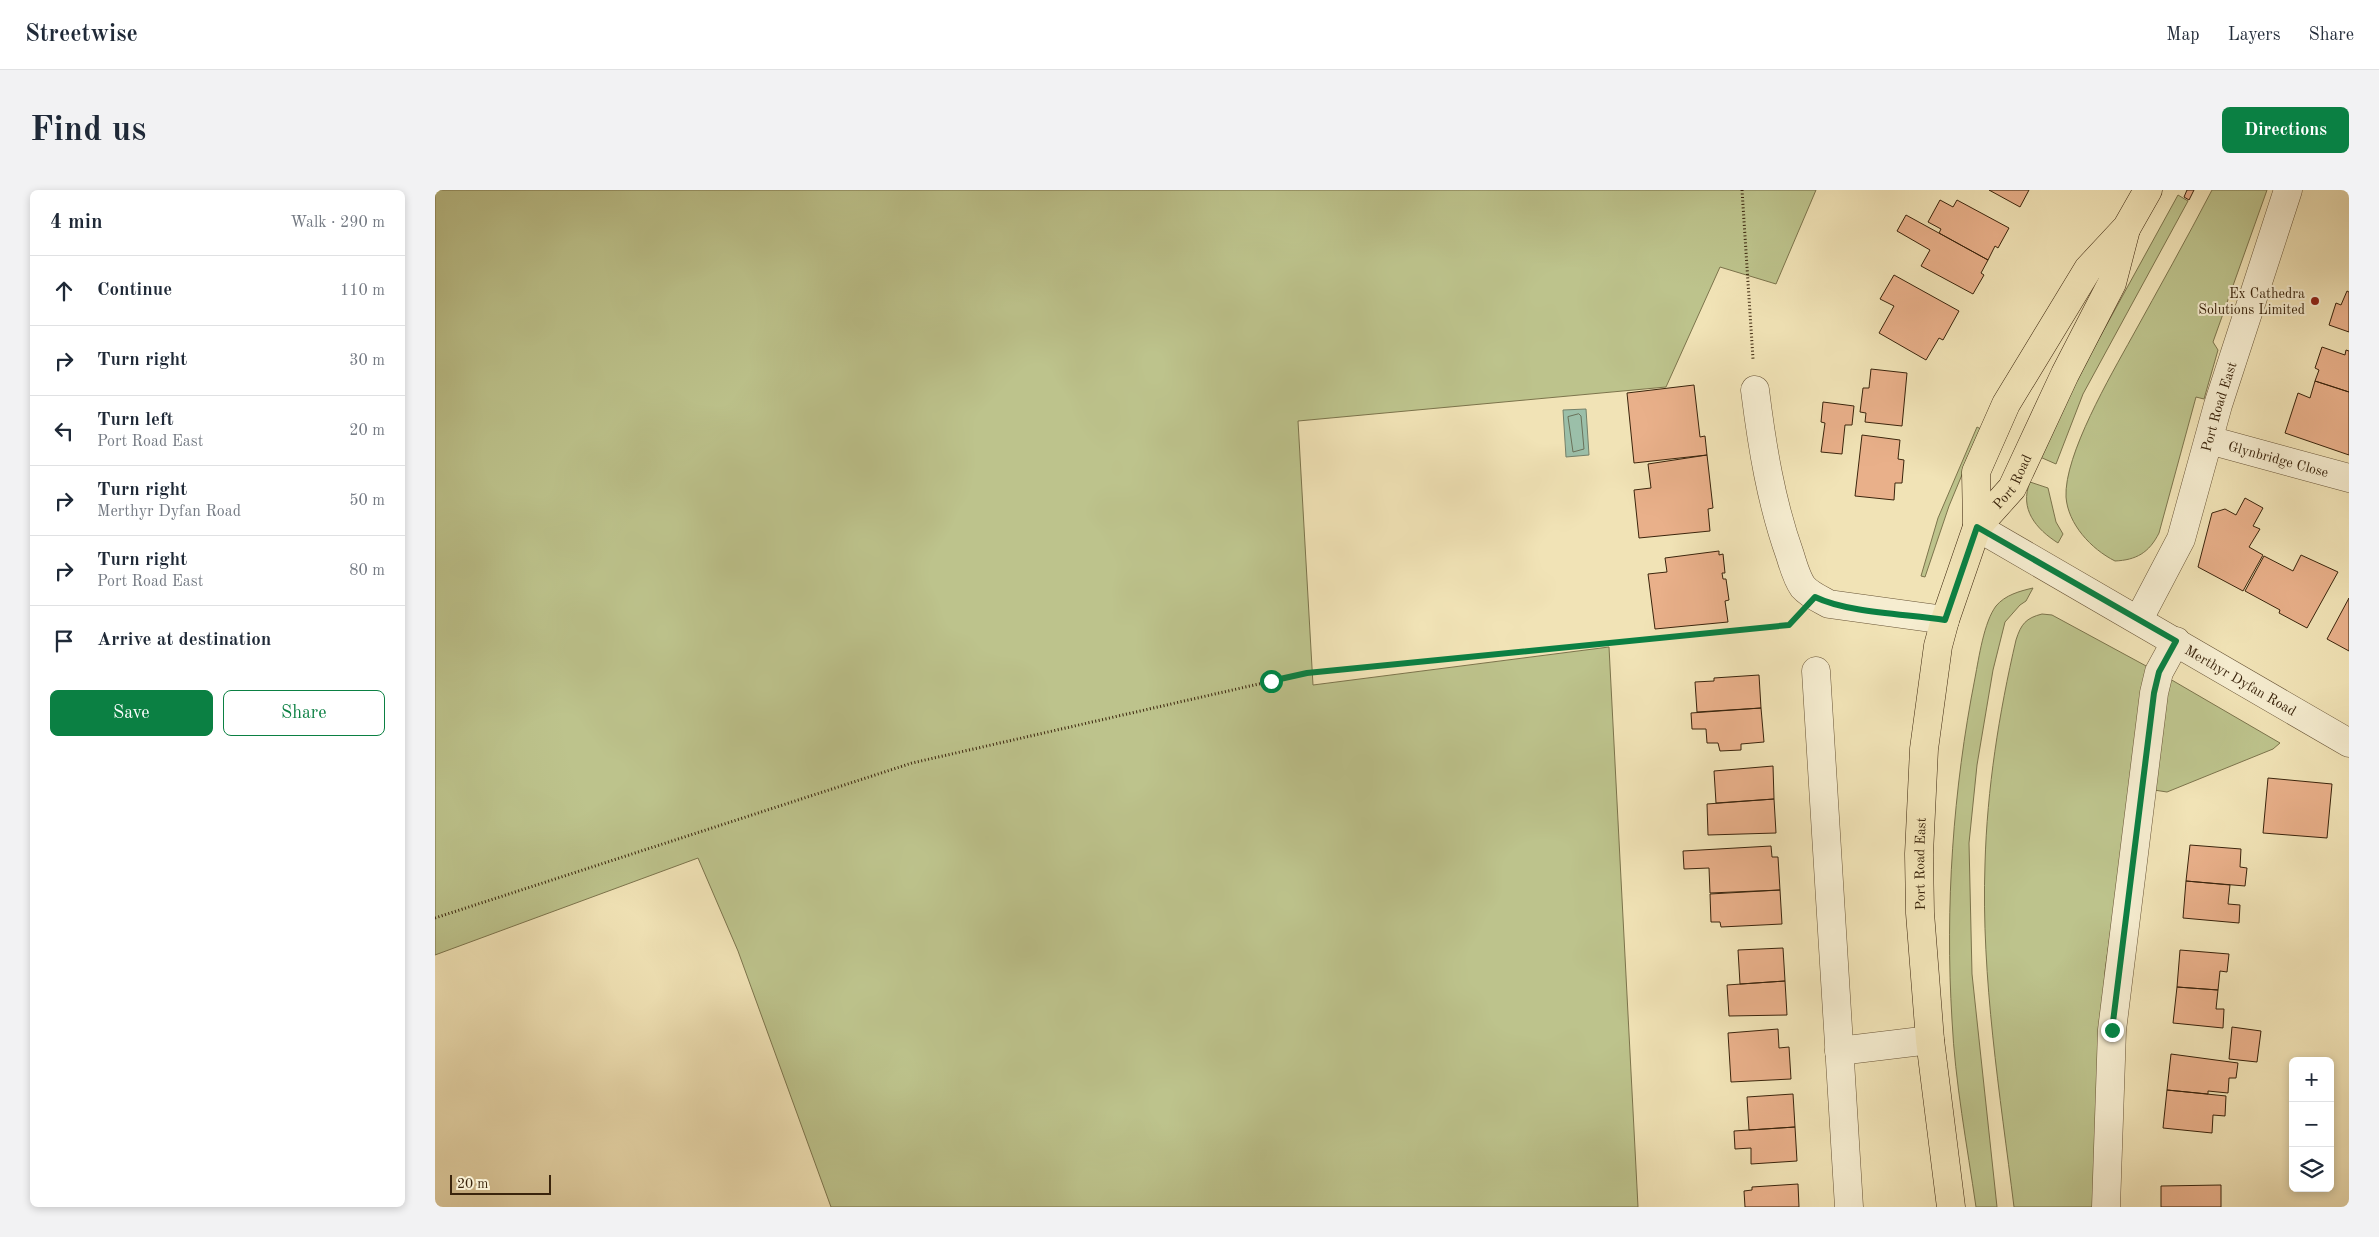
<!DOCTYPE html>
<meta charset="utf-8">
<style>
:root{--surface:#fff;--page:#f2f2f3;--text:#1f2937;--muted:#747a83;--line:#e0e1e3;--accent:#0b8043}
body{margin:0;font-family:"Old Standard TT",serif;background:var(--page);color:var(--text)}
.controls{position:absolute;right:15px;bottom:15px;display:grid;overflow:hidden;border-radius:8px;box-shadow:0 2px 8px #0003}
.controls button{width:45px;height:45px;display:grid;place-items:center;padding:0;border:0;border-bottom:1px solid var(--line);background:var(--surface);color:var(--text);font:25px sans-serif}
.scale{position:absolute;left:15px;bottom:12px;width:101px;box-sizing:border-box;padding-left:5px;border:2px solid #3a240c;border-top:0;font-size:14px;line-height:18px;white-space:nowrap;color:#3a240c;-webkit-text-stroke:4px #f6edd0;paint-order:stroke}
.stop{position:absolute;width:15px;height:15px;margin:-11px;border:4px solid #0b8043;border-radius:50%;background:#fff}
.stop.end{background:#0b8043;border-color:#fff;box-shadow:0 1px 5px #0008}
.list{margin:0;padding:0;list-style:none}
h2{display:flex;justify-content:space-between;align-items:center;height:65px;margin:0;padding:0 20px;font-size:21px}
h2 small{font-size:16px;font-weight:400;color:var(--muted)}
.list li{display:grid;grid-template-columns:32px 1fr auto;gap:15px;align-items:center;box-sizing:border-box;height:70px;padding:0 20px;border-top:1px solid var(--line)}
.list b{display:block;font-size:19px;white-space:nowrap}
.list p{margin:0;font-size:16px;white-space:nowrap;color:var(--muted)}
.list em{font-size:16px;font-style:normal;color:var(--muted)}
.actions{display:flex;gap:10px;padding:15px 20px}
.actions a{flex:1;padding:11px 0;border:1px solid var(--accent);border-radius:8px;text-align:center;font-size:18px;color:var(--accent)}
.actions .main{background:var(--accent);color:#fff}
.icon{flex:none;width:28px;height:28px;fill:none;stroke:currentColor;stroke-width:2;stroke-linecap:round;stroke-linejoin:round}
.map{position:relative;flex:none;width:1914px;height:1017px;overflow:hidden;border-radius:8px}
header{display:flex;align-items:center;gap:30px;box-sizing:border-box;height:70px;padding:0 25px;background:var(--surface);border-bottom:1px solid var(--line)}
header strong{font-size:24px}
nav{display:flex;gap:28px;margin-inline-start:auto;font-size:18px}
.intro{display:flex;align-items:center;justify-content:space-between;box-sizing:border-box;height:120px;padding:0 30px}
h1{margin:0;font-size:35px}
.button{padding:12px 22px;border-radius:8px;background:var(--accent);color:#fff;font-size:18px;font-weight:700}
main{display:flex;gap:30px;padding:0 30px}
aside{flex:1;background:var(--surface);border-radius:8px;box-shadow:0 2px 8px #0003}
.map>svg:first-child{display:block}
.green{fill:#bdc38c;stroke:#7c744c}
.water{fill:#9bbfa9;stroke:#74816a}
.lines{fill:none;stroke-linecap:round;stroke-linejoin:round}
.shore{stroke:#6a725a;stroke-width:1}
.building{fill:#e9b08a;stroke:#3a240c}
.minor-casing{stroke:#685436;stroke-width:29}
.major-casing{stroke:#3a240c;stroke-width:29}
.path{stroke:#3a240c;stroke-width:3;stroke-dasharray:1 2.5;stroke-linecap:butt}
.minor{stroke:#f6edd0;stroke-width:28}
.major{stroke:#f1e3b6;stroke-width:28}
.route{stroke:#0b8043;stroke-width:6}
.poi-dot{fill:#8f2418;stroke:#f6edd0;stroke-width:2}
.labels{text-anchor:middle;stroke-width:4;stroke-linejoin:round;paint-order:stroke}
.poi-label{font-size:14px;fill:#3a240c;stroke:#f6edd0;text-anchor:end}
.street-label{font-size:14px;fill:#3a240c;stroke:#f6edd0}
</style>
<header>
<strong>Streetwise</strong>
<nav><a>Map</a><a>Layers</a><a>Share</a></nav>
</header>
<div class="intro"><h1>Find us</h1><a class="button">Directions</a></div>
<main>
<aside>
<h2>4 min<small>Walk · 290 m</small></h2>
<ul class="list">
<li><svg class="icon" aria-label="ahead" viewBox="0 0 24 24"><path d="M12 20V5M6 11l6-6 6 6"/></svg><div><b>Continue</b></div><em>110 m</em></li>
<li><svg class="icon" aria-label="right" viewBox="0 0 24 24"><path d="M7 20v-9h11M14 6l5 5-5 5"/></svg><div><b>Turn right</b></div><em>30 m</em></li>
<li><svg class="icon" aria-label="left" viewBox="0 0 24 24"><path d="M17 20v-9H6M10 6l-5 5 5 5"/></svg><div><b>Turn left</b><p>Port Road East</p></div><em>20 m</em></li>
<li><svg class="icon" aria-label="right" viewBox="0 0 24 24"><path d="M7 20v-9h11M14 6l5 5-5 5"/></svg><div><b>Turn right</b><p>Merthyr Dyfan Road</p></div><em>50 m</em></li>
<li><svg class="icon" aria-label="right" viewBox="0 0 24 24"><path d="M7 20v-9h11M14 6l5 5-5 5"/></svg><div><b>Turn right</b><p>Port Road East</p></div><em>80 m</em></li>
<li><svg class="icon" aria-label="arrive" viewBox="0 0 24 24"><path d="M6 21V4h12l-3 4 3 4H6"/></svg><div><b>Arrive at destination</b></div></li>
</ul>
<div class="actions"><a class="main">Save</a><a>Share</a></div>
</aside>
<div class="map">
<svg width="1914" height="1017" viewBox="0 0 1914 1017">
<rect width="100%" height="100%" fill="#f1e3b6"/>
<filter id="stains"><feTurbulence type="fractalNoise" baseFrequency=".004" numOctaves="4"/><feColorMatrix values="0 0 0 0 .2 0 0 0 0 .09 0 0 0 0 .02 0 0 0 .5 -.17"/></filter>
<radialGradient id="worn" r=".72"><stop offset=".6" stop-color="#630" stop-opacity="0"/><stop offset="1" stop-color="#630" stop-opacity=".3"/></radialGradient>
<path class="green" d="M0,0H1381L1341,94L1285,77L1231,197L863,231L878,495L1174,457L1203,1017H396L303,761L263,668L0,765Z
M1777,0H1832L1778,152L1783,160L1769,209L1761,207L1724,343C1714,363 1701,370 1680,371C1656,359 1633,334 1631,307C1629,265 1676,185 1697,147C1724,98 1751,50 1777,0Z
M1743,5L1753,11L1648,204L1621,274L1605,267L1644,185Z
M1542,237L1546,239L1514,316L1490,387L1486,386L1503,328Z
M1595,292L1613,298L1621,332L1628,344L1623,353C1601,339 1584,319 1595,292Z
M1598,398L1591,411L1585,415L1570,432L1558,480L1542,575L1534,653L1537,784L1562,1017H1541C1532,955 1520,892 1517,830C1510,716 1518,600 1540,488C1544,467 1549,432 1561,416C1570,405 1585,401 1598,398Z
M1607,424L1617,425L1713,477L1670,781L1658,1017H1579C1565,904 1546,788 1550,674C1552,599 1564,523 1581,450C1586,434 1591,428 1607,424Z
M1735,489L1845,553L1838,559L1732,602L1719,600L1731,500Z"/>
<path class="water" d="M1151,219L1154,265L1131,267L1128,220Z"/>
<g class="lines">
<path class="shore" d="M1144,224L1146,226L1149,259L1138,262L1133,227Z"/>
</g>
<path class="building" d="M1554,0H1594L1585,17Z
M1752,0H1759L1754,10L1749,7Z
M1505,10L1518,17L1522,10L1574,38L1563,58L1560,56L1553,70L1504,43L1506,39L1493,32Z
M1471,25L1553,70L1546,83L1549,85L1538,104L1486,76L1495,60L1462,41Z
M1459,85L1524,121L1508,150L1504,148L1491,170L1444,143L1459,116L1445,109Z
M1912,101L1914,102V142L1894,135L1901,113L1906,115Z
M1887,157L1910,165L1911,160L1914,161V202L1880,191L1884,180L1880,178Z
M1436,179L1472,183L1467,236L1430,232L1431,223L1425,222L1428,198H1434Z
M1880,191L1914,202V265L1850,243L1863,203L1875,208Z
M1259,195L1265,247L1270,246L1272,265L1199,273L1192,203Z
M1388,212L1419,216L1417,235H1410L1407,264L1386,262L1390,233L1386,232Z
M1427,245L1465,250L1463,269L1469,270L1467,293H1460L1459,310L1420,306Z
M1272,265L1278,318L1273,319L1275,341L1204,348L1199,300L1216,298L1213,274Z
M1810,308L1828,318L1818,336L1825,339L1814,357L1828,365L1808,401L1763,377L1777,323L1790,319L1801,325Z
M1284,361V365L1288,364L1290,383H1287L1288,389H1291L1294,410L1290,411L1293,432L1220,439L1213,384L1232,382L1230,368Z
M1866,365L1903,382L1872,438L1844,423L1845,420L1810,401L1829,366L1858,381Z
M1914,408V461L1892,449Z
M1324,485L1326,518L1262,522L1260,492L1279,491V488Z
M1326,518L1329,552L1306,554V560L1285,561L1283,553H1272L1271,539H1257L1256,523Z
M1338,576L1339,609L1281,613L1279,581Z
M1833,588L1897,594L1892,648L1828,643Z
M1339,609L1341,643L1273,645L1272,614Z
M1755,655L1806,659L1805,677L1812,678L1810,696L1751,691Z
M1336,656L1337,667H1343L1345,700L1275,703L1274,678L1249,679L1248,661Z
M1751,691L1795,695L1793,714L1805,715L1804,733L1748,728Z
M1345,700L1347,734L1286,737L1285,732H1276L1275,704Z
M1348,758L1350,791L1305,794L1303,760Z
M1745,760L1794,764L1792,782L1785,781L1783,800L1742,797Z
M1350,791L1352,825L1294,826L1292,795Z
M1742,797L1783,800L1781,819H1789L1788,838L1738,833Z
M1797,837L1826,841L1822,872L1794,869Z
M1343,839L1344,858L1354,857L1356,889L1296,892L1293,843Z
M1736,864L1803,873L1801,888H1794L1793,903L1773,901V904L1732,900Z
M1732,900L1791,906L1790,926L1778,925L1777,943L1728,938Z
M1358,904L1360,937L1314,940L1312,907Z
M1360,937L1362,971L1316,974V958L1300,959L1299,941Z
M1363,994L1364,1017H1310L1309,1001L1317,1000V997Z
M1786,995V1017H1726V996Z"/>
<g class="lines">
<g class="minor-casing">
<g id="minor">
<path d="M1320,200C1327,256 1336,312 1355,365C1358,375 1362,389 1368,397C1375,405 1385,409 1394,414L1510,430"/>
<path id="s1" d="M1774,250L1914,288"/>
<path id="s2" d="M1542,337L1914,553"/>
<path id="s3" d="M1704,429L1746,349L1783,215L1853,0"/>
<path d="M1381,481L1414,1017"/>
<path d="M1404,861L1495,850"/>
<path d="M1671,1017L1677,840L1719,503L1724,482L1741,451"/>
</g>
</g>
<g class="major-casing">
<g id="major">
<path id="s4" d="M1542,337L1577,298L1630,184L1677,93L1691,39"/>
<path id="s5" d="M1516,1017L1495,850L1485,723L1484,664L1489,559L1503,456L1510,430L1542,337L1541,282L1571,214L1653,79L1692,37L1713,0"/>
</g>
</g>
<path class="path" d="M1307,0L1318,169
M0,728L477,573L872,483L1354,435L1360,429"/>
<use href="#minor" class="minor"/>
<use href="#major" class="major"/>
</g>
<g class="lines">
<path class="route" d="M836,491L872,483L1354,435L1380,407C1413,423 1472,424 1510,430L1542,337L1741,451L1724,482L1719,503L1677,840"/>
</g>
<circle class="poi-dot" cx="1880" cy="111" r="5"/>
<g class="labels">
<g class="poi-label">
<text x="1870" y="108">Ex Cathedra<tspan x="1870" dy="16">Solutions Limited</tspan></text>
</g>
<g class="street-label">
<text dy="5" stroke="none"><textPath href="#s3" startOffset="228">Port Road East</textPath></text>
<text dy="5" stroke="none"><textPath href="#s1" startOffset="72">Glynbridge Close</textPath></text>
<text dy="5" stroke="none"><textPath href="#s4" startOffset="58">Port Road</textPath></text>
<text dy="5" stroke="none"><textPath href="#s2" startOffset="305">Merthyr Dyfan Road</textPath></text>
<text dy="5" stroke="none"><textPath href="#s5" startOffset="345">Port Road East</textPath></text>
</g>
</g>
<rect width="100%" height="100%" filter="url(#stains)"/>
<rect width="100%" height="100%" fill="url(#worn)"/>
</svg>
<div class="controls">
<button>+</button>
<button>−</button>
<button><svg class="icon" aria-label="layers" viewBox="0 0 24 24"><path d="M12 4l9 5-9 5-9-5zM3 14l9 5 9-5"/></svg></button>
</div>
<div class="scale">20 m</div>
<div class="stop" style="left:836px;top:491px"></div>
<div class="stop end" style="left:1677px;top:840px"></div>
</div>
</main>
